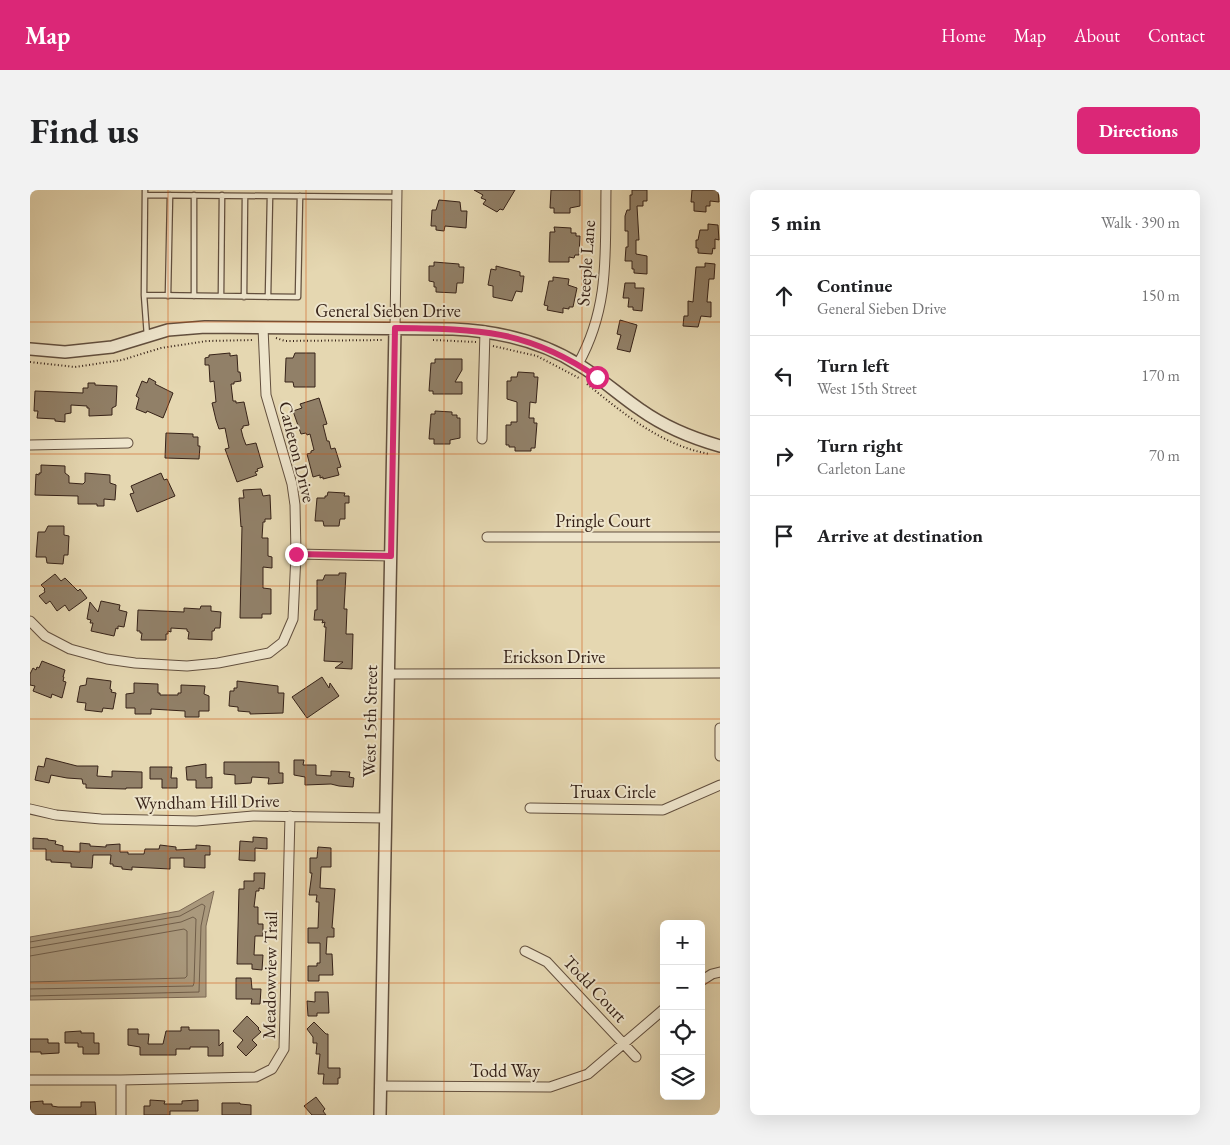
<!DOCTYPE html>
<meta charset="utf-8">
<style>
:root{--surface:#fff;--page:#f2f2f2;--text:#202124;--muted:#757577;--line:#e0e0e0;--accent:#db2777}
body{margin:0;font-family:"EB Garamond",serif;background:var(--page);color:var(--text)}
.controls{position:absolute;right:15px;bottom:15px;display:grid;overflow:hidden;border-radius:8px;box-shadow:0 5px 20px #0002}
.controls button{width:45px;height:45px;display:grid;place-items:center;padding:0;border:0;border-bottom:1px solid var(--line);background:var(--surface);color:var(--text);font:25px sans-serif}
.stop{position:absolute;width:15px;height:15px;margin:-11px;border:4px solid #db2777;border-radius:50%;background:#fff}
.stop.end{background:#db2777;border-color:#fff;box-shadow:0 1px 5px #0008}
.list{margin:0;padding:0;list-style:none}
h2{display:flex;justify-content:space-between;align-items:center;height:65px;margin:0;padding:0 20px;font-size:21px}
h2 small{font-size:16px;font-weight:400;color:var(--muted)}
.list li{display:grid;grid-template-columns:32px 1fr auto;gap:15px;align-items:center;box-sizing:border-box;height:80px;padding:0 20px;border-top:1px solid var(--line)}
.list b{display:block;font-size:19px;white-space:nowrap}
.list p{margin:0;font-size:16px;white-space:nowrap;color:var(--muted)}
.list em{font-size:16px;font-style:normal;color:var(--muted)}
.icon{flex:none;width:28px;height:28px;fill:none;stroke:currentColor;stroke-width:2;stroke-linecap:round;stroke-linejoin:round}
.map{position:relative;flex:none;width:690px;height:925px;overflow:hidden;border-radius:8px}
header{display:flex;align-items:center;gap:30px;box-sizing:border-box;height:70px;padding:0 25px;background:var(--accent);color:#fff}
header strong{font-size:24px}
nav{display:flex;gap:28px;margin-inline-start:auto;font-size:18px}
.intro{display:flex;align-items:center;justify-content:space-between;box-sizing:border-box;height:120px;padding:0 30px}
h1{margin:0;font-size:35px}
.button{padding:12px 22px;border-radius:8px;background:var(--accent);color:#fff;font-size:18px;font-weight:700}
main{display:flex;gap:30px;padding:0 30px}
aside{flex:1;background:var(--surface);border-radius:8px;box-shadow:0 5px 20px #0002}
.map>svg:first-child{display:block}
.water{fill:#aa997d;stroke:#7c6955}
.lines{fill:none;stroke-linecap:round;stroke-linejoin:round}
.shore{stroke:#705e4a;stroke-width:1}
.building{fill:#918068;stroke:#362218}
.service-casing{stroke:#624f3e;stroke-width:7}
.minor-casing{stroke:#624f3e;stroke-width:11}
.tertiary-casing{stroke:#624f3e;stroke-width:14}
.path{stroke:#362218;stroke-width:2;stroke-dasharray:1 2.5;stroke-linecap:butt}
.service{stroke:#eee5cc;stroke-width:4.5}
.minor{stroke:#eee5cc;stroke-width:9}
.tertiary{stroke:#eee5cc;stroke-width:11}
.route{stroke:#db2777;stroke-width:6}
.grid{fill:none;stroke:#cd510e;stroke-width:1;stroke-opacity:0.55}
.labels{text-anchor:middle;stroke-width:4;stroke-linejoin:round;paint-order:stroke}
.street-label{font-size:18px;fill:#362218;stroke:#eee5cc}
</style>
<header>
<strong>Map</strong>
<nav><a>Home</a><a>Map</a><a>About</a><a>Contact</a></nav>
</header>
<div class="intro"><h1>Find us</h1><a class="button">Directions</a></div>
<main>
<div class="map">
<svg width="690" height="925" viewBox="0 0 690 925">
<rect width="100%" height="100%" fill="#e5d7b1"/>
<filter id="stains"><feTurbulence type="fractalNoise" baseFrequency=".004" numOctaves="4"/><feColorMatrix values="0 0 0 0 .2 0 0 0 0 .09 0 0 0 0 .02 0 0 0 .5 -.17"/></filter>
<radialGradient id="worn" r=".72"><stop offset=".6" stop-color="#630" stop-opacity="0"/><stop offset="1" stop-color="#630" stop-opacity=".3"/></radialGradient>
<path class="water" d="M184,701L176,736V807L0,810V747L149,721Z"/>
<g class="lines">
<path class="shore" d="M0,752L150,726L172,714L175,716L171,736L169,802L0,806
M0,758L151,732L163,727L166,729L164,793L163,796L0,799
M0,766L154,739L157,741V786L155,788L0,792"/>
</g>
<path class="building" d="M444,0H485L473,20L470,19L467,22L453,14L456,10L451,8L453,5Z
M521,0H550V16L540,18V23H524V18H520Z
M602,0H617V11H613V16H607L609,50H606V64L617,66V84L604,83V79H602V71H595L596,57H598V41H595V26L597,20H600V5H602Z
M662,0H688L689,12L680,11V16H676V22L664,21V12H661Z
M409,10L430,12L431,21H437L436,38L415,36L414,41L406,40V36H401L402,20H406Z
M678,34L688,35L689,50L685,49V59L683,58L682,64L668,63V58H666V50H668L670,40H678Z
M524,37L541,38V43H546V46H550L549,65H545L544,68L539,67V72H519L520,42H525Z
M404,72L429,74V77H434L433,93H427L426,103L406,102V97H404V92L399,91V76H404Z
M675,73L685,74L684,89H679L677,112H681V127L671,126L668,137L653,136L654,126H658V111L663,112L666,77H675Z
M466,76L490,82V86H494L492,102L486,101L482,111L463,107V96L458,95L461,79L466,80Z
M523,87L539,89L538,95L547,98L543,117H539V119L533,118V123L517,120L518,116L514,115L519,91H523Z
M595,93H605V98H614L612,121L603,120V117H598L599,108H593Z
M590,130L607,135L600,162L587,159L591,145L587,144Z
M200,163V166L207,165L208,182H210L211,191L204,192V194H201L203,211H206V213L214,212L219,235L213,236V238L211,239L213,247L216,255L226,253L233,277L227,279L228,281L225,282L227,285L207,292L195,259L199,258L195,238L189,239L186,230L182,213L186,212L184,191L180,192L179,175H175V168L179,167V165Z
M265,163H285V197H264L263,192H255L256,168H263Z
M405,169H432V180L425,192H432V204H403V201H399L401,173H405Z
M488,182L504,183V187H508L506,213L500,212L499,228H504V233H507L505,258H501V261H485V257H479V255H476V235H481V232H487V212L477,209V191H481V187H487Z
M119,188L126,192L125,194L143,203L133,228L117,221L116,223L106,219L109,208L106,206L112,191L117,193Z
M58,193H65V195L87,196L86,216L82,218V225L59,226V218H57V216L41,215V223L35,224V232L25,231V229L7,228L8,221H4L5,201L53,203V198H58Z
M289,208L297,234L293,235L297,251H299L301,259L305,258L311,277L307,278L309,285L293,289V287L290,288V285L283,287L277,264L281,263V261L284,260L280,244L277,245L276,243L271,244L263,221L272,218L270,214Z
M405,221L422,222V225H427V228H430V248L420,250V254H404V249H399L401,224H405Z
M136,243L163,244V247H168V256H170L169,269L135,268Z
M11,275L35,276V283L39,286V293L53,294L55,292V283L80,285V293L86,295L85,310L74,309V316H67V314H48V306L5,305L6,284L9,285V283H11Z
M131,283L134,290L137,289L145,306L107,322L100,304L104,303L101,296Z
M231,299L233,306L240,305L241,329H235V332H233L232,348H238V366L242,367V378L233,377V398L241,399V424H232V428H210L212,336L211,337L209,308H214L213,300Z
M298,302L315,303L314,306H319V313H315V329H310L309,336H294L293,331H285L287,308H295V306H297Z
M18,336H34V345L39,346L38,365H34L33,374L17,373L16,367H6L8,342H15Z
M309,383H316L314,419H317L316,444H323L322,479L305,478L313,472L294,471L296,437H294L295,432L292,433L293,430H284L285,420H287V390H293L295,385H309Z
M25,384L31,391L35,388L48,401L50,399L57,408L39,421L35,415L27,421L20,411L16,414L9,406L15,402L14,400L15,399L11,395Z
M71,411L90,415L89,420L97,422L94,437L88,436V439L86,438L84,446L61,441L63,433H60L61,430L57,429L60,412L68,422Z
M171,416H181V421L191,422L190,438H185L184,441H182V450L158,449L159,442L157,441V439L141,438V442L138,441V444H136V450H111L112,443H110V441H107L108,420L154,422V418L170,419Z
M12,471L35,480L33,487H34L33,491L36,492L32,508L22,504L21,508L3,501L5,496L0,495V484L3,478L6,480L7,477L9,478Z
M292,487L299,498L300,493L309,506L277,528L262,507Z
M57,488L81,491L80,499L82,500L81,502L86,503L83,519L73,518L72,522L55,520L56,513L47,512L50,496L56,495Z
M207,491L248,496V503H254L253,523L220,524V522L208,521V517L199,516L200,501H204V498H207Z
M104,493L128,494V503H130V505H148V503H151V495L175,496L174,504L179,506V521H169V527H155V521L121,519V524H105V518H96V504L104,503Z
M16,568L47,576H68L67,586L82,587V581L112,582V598H96V599L56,598V594H53L52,589L37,588L21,585L19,593L5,590L8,576L14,577Z
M264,570H274L273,575H286V585L301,586V581L320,582L319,587L324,588L323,597L309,596L301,594L275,595V587L264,585Z
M194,572H249V583H253V593L238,594L239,588L222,587L221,593L205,594V585L194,584Z
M176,574V588L182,587V598H166V590H157L156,577Z
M120,577H142L141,588H147V598H132V589H120Z
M223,647L237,648V659L225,658V671L209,670L210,651L223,652Z
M3,648L18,649V650L26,651L25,654L33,656V661L50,662V653L60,654V656L76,657V655L90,654V662H98V664H114L115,659H129L130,655L146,657V660L166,659V655L180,656V665H175V678L154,677V668H140V679L102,677V680L92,679V677L83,676V674H80L81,665H63L62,678L41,677V673L21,672V670H16V659H3Z
M288,657L301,658V677H291L290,698L305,699L302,738H304V747H297L296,764H302L303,785H289V791H278V776H287V773H290V753H278V738H288L289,712H286L287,705H279L282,683H280V668H287Z
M224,683H235L234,699L229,698V701H226L224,717H228V734H233V746H225L224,765H233L232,780L222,779V774H207L209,699H214V691H224Z
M206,788H221L222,799H231L230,814H221L222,809H206Z
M285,802H298L299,823H287V826H278L277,811L285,812Z
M217,826L229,838L228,839L231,842L222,850L227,855L216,866L207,857L213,850L203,841Z
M284,832L296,844H298V878H310V888H308V894H293L294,884H288L290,864H286L287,853H283V847L277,839Z
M151,837H159V840H189V856L193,852V866H178V857H160V859H146V865H110V857L98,855V839H108V844H119L118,854H133L136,841H151Z
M51,841V843H64V853H69V864H53V857H48V853H35V842Z
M0,849H18V853H29V863L11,864V862H0Z
M286,907L295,919L293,921L296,925H282L274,916Z
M120,910L135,911L134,914H152V911L168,910V921H140V925H114V916H120Z
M13,911V914H22V916L28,917H51V912H65L66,925H1L0,912Z
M192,913H210V914L221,915V925H192Z"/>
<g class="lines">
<g class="service-casing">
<path id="service" d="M115,0L114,105L117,146
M115,5L366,7
M114,105L268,107L270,6
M138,106L140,5
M164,106V5
M191,106L192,5
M214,107L215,6
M238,107L240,6"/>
</g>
<g class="minor-casing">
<path id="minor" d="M365,138L367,0
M548,174C580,117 575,63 576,0
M452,249L455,141
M0,255L98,253
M457,347H690
M266,364L361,366
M0,431L15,446L40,459L77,469L105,473L157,476L188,473L239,463L253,452L263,429L266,364L265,315L262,294L236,205L233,138
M359,484L690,483
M690,538V566
M500,618L633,620L690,595
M0,619L26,625L71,629L166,631L223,626L355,628
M495,761L517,772L606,867
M671,791L682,784L690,782
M0,890H91L226,887L242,879L254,859L260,626
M91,890V925
M350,896L520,897L558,884L634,819"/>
</g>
<g class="tertiary-casing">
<path id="tertiary" d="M0,159L35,162L82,157L138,140L175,137L423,139C467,141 511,151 549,175C571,188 590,206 611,220C635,237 662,248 690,256
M350,925L365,138"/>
</g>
<path class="path" d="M246,148L255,151L354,150
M403,150L446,152
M463,156L507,166L549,188
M0,172L45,177L92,170L131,158L177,151L224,150
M557,194C594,224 631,255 679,264"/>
<use href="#service" class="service"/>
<use href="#minor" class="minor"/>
<use href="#tertiary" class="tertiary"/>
</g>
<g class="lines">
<path class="route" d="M266,364L361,366L365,138C448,139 496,139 567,187"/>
</g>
<path class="grid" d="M138,0V925M276,0V925M414,0V925M552,0V925M0,132H690M0,264H690M0,396H690M0,529H690M0,661H690M0,793H634M671,793H690"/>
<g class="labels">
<g class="street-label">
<text transform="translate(556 73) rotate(-86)" y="6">Steeple Lane</text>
<text x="358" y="127">General Sieben Drive</text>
<text transform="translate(267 262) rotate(76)" y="6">Carleton Drive</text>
<text x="573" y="337">Pringle Court</text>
<text x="524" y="473">Erickson Drive</text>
<text transform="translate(340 531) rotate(-89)" y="6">West 15th Street</text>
<text x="583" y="608">Truax Circle</text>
<text transform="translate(177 612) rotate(-1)" y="6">Wyndham Hill Drive</text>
<text transform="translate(240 785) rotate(-89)" y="6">Meadowview Trail</text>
<text transform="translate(565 799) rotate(47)" y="6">Todd Court</text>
<text x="475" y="887">Todd Way</text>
</g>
</g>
<rect width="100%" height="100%" filter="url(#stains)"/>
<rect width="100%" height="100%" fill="url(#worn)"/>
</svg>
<div class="controls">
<button>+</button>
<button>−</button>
<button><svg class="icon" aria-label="locate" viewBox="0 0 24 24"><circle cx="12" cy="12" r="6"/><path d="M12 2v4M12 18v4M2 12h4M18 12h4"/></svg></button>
<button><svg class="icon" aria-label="layers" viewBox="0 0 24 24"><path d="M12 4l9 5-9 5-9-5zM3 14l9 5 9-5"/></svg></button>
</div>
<div class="stop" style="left:567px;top:187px"></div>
<div class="stop end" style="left:266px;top:364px"></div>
</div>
<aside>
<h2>5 min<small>Walk · 390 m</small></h2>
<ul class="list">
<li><svg class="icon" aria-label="ahead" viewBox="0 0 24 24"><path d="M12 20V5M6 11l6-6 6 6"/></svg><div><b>Continue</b><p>General Sieben Drive</p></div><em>150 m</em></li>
<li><svg class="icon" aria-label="left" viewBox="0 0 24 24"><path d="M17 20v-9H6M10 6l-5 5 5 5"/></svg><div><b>Turn left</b><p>West 15th Street</p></div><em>170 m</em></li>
<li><svg class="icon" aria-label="right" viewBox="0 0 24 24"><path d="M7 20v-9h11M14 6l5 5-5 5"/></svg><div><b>Turn right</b><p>Carleton Lane</p></div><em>70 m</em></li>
<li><svg class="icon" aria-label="arrive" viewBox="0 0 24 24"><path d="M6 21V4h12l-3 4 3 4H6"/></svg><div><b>Arrive at destination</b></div></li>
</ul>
</aside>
</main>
